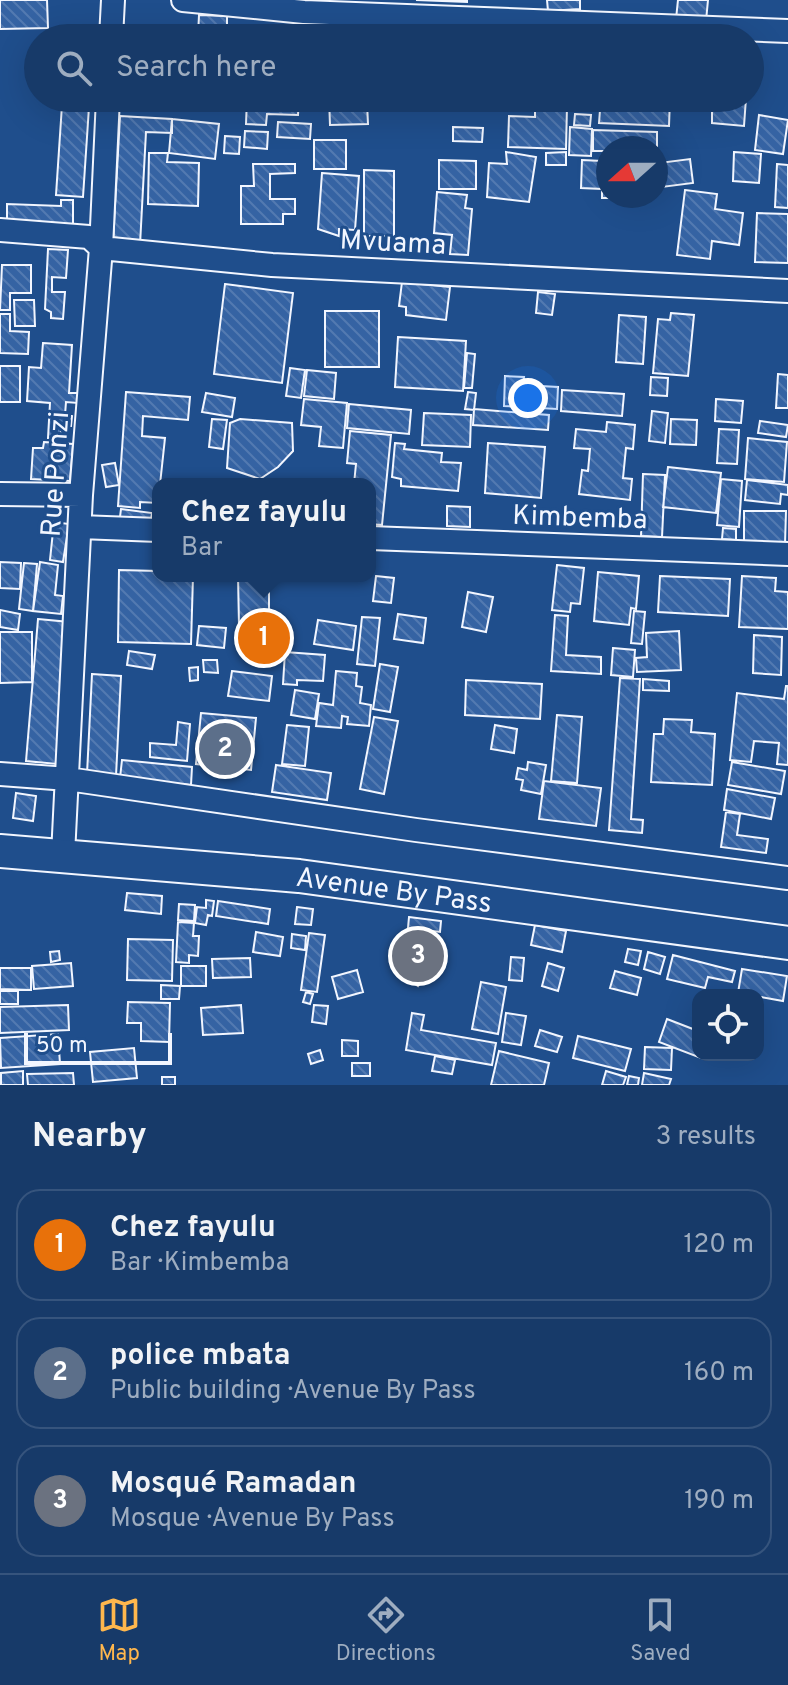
<!DOCTYPE html>
<meta charset="utf-8">
<style>
:root{--surface:#173a69;--page:#244571;--text:#f1f3f6;--muted:#9eadc0;--line:#36547d;--accent:#ffb74d}
body{margin:0;font-family:Overpass,sans-serif;background:var(--page);color:var(--text)}
.controls{position:absolute;right:24px;bottom:24px;display:grid;overflow:hidden;border-radius:16px;box-shadow:0 8px 32px #0002}
.controls button{width:72px;height:72px;display:grid;place-items:center;padding:0;border:0;border-bottom:2px solid var(--line);background:var(--surface);color:var(--text);font:40px sans-serif}
.compass{position:absolute;left:596px;top:136px;width:72px;height:72px;border-radius:50%;background:var(--surface);box-shadow:0 8px 32px #0002;rotate:249deg}
.scale{position:absolute;left:24px;bottom:20px;width:148px;box-sizing:border-box;padding-left:8px;border:4px solid #f2f6ff;border-top:0;font-size:22px;line-height:28px;white-space:nowrap;color:#f2f6ff;-webkit-text-stroke:6px #1f4e8c;paint-order:stroke}
.you{position:absolute;left:528px;top:398px;width:28px;height:28px;margin:-20px;border:6px solid #fff;border-radius:50%;background:#1a73e8;box-shadow:0 0 0 12px #1a73e833}
.badge{display:grid;place-items:center;width:52px;height:52px;border-radius:50%;background:var(--accent);color:#fff;font-size:26px;font-weight:700}
.pin{position:absolute;translate:-50% -50%;border:4px solid #fff;box-shadow:0 2px 8px #0006}
.popup{position:absolute;left:152px;top:478px;width:224px;height:104px;box-sizing:border-box;display:grid;place-content:center;border-radius:16px;background:var(--surface);filter:drop-shadow(0 2px 6px #0005);font-size:26px;white-space:nowrap;color:var(--muted)}
.popup b{font-size:30px;color:var(--text)}
.popup::after{content:'';position:absolute;left:50%;top:100%;margin-left:-16px;border:16px solid transparent;border-top-color:var(--surface)}
.list{margin:0;padding:0;list-style:none}
h2{display:flex;justify-content:space-between;align-items:center;height:104px;margin:0;padding:0 32px;font-size:34px}
h2 small{font-size:26px;font-weight:400;color:var(--muted)}
.list li{display:grid;grid-template-columns:52px 1fr auto;gap:24px;align-items:center;box-sizing:border-box;height:112px;margin:0 16px 16px;padding:0 16px;border:2px solid var(--line);border-radius:24px}
.list b{display:block;font-size:30px;white-space:nowrap}
.list p{margin:0;font-size:26px;white-space:nowrap;color:var(--muted)}
.list em{font-size:26px;font-style:normal;color:var(--muted)}
.icon{flex:none;width:44px;height:44px;fill:none;stroke:currentColor;stroke-width:2;stroke-linecap:round;stroke-linejoin:round}
.map{position:relative;flex:none;width:788px;height:1085px;overflow:hidden}
.search{position:absolute;background:var(--surface);box-shadow:0 8px 32px #0002;left:24px;right:24px;top:24px;height:88px;display:flex;align-items:center;gap:20px;box-sizing:border-box;padding:0 28px;border-radius:44px;color:var(--muted);font-size:30px}
.sheet{height:488px;background:var(--surface)}
nav{display:flex;justify-content:space-around;align-items:center;box-sizing:border-box;height:112px;border-top:2px solid var(--line);background:var(--surface);font-size:22px;color:var(--muted)}
nav a{display:grid;justify-items:center;gap:4px}
nav .on{color:var(--accent)}
.map>svg:first-child{display:block}
.building{fill:url(#building-back-hatch);stroke:#f2f6ff;stroke-width:2}
.lines{fill:none;stroke-linecap:round;stroke-linejoin:round}
.minor-casing{stroke:#f2f6ff;stroke-width:26}
.highway-casing{stroke:#f2f6ff;stroke-width:36}
.minor{stroke:#1f4e8c;stroke-width:22}
.highway{stroke:#1f4e8c;stroke-width:32}
.labels{text-anchor:middle;stroke-width:6;stroke-linejoin:round;paint-order:stroke}
.street-label{font-size:28px;fill:#f2f6ff;stroke:#1f4e8c}
</style>
<div class="map">
<svg width="788" height="1085" viewBox="0 0 788 1085">
<defs>
<pattern id="building-back-hatch" width="6" height="6" patternUnits="userSpaceOnUse" patternTransform="scale(2)"><rect width="6" height="6" fill="#3563a3"/><path d="M-1 5l2 2M0 0l6 6M5-1l2 2" fill="none" stroke="#537ab1"/></pattern>
</defs>
<rect width="100%" height="100%" fill="#1f4e8c"/>
<path class="building" d="M0,0H47L48,28L0,29Z
M416,0H467V2Z
M547,0H580V9L548,11Z
M678,0H708L706,21L676,19Z
M199,15L227,16V37L198,36Z
M404,32H417L418,38H404Z
M124,33L153,34V38H123Z
M605,34L673,37L672,38H604Z
M122,98H151V102L122,101Z
M247,98H299L298,115L267,114L266,125L246,124Z
M329,98H375V106L367,103L368,124L330,125Z
M574,98H670L669,126L599,123L600,110L574,109Z
M699,98H746L744,126L712,123V110L698,109Z
M62,105L89,107L83,197L56,195Z
M535,105L567,106L566,149L508,147L509,116L535,117Z
M575,114L591,115L590,126L574,125Z
M759,115L788,120L783,154L755,150Z
M120,116L172,119V133L146,132L140,245L113,243Z
M172,119L219,124L215,159L169,153Z
M278,122L311,124L310,139L277,137Z
M453,127L483,128L482,142L453,141Z
M570,127L592,129L591,156L569,155Z
M593,130L657,132V152L656,148H608V151H593Z
M245,131L268,132L267,149L244,147Z
M225,136L240,137L239,154L224,153Z
M314,140H346V169H314Z
M506,152L536,157L529,202L487,197L489,163L507,164Z
M566,152V165H546V153Z
M734,152L761,154L759,183L733,181Z
M149,153H168L167,162L199,163L198,206L148,204Z
M690,159L693,183L662,187L659,163Z
M439,160L476,161V189H439Z
M582,160L602,161V170H608V196H627V198H602V189L581,188Z
M253,164H295V173L270,174V199H295V214H283V224H241V186H254Z
M777,164L788,165V208L775,207Z
M364,170L394,171V236H364Z
M322,173L359,176L355,230L339,229V236L318,229Z
M685,190L717,194L715,209L743,213L739,245L712,241L710,259L677,255Z
M437,192L467,195L465,208L472,209L468,255L450,254L452,235L434,233Z
M61,200H73V225L7,223V204L61,206Z
M757,213L788,214V263L755,262Z
M48,249L68,250L66,278L52,277V292H65L63,319L51,318V312L45,309Z
M2,265H31V293H10V310H0Z
M402,282L450,287L446,320L406,315V307L399,306Z
M225,284L293,293L282,383L214,374Z
M538,292L555,294L552,315L536,313Z
M14,300H34L35,326H15Z
M325,311H379V367H325Z
M671,313L694,315L688,376L653,373L658,319L670,320Z
M0,314H10V331L29,332L28,354L0,353Z
M619,315L646,317L643,364L616,362Z
M398,337L466,341L463,391L395,387Z
M43,343L72,345L69,393H78V403L66,402L65,415L72,416L71,426H61V438H48L50,403L27,401L29,367L41,368Z
M467,353L475,354L472,388H464Z
M0,366H20V402H0Z
M290,368L305,370L301,398L286,396Z
M307,370L336,373L334,399L304,396Z
M778,374L788,375V408H776Z
M505,376L524,377L523,385L558,387L557,409L504,406Z
M651,377L668,378L667,396L650,395Z
M562,390L624,394L622,416L561,411Z
M126,392L190,397L188,420L143,416L142,436L165,438L158,503L140,502V508L118,506Z
M468,392L476,393L474,410L465,409Z
M206,393L235,398L232,417L202,412Z
M304,399L347,403L343,448L319,446L321,427L301,425Z
M716,399L743,401L741,423L715,421Z
M349,404L411,410L409,434L347,428Z
M474,409L549,415L548,430L473,425Z
M652,411L668,413L665,443L649,441Z
M424,413L471,415L470,447L422,445Z
M212,419L227,420L223,449L209,447Z
M240,419L292,423L293,451L278,467L260,479L227,468L230,423Z
M671,419L697,420L696,445L670,444Z
M760,421L788,425L786,437L758,433Z
M607,422L635,425L633,449L626,448L623,478L632,479L630,500L579,494L582,470L588,471L590,449L574,448L576,429L606,432Z
M719,429L739,430L737,464L717,463Z
M350,431L391,435L382,525L370,524V484H354L356,464L347,463Z
M748,438L787,442L784,482L745,479Z
M44,442L73,444L70,481L31,479L33,448H43Z
M395,443L405,444L404,449L442,453L441,462L461,463L458,491L401,486V479L392,477Z
M488,443L545,447L541,498L485,493Z
M115,463L119,485L106,487L102,465Z
M668,467L721,473L716,513L663,507Z
M643,474L665,475L662,537L641,536Z
M721,479L742,481L739,527L717,525Z
M747,480L788,485V495L781,494L780,504L745,500Z
M447,506L470,507V527L447,526Z
M121,509L152,513L151,520L120,517Z
M744,511H786L785,544L744,543Z
M54,522L69,524L63,562L50,560Z
M723,528L736,529V540L722,539Z
M0,562L21,563L20,589L0,588Z
M40,562L58,565L55,595L63,596L61,614L33,611Z
M24,563L37,564L33,611L19,609Z
M557,565L584,568L580,604L571,603L570,612L552,610Z
M119,570L158,571V576H193L191,644L118,642Z
M598,572L639,576L636,609L631,608L629,625L594,621Z
M238,576H269V625H239Z
M376,576L394,578L391,603L373,601Z
M660,576L730,579L728,616L658,612Z
M742,576L776,578L775,591L788,592V629L739,627Z
M468,592L493,597L486,632L462,627Z
M0,610L20,614L18,630L0,627Z
M634,611L645,612L642,644L631,643Z
M398,614L426,618L423,643L394,639Z
M555,615L568,616L566,655L601,657V674L551,671Z
M362,617L380,618L375,666L357,664Z
M38,619L69,622L57,764L26,761Z
M318,620L356,626L353,650L314,644Z
M199,626L226,628L224,648L197,645Z
M679,631L681,670L637,672L636,658L647,657L646,633Z
M0,632H32V682L0,683Z
M754,635L782,637L781,675L753,673Z
M613,648L635,650L633,677L611,675Z
M129,651L155,655L152,669L127,665Z
M285,652L325,655L323,681L297,680V685L283,684Z
M203,660H217L218,673L204,672Z
M380,664L398,667L390,712L373,709Z
M198,667V680L190,681L189,668Z
M232,671L272,676L269,701L228,696Z
M336,671L357,673L356,686L362,687L360,703L371,705L369,726L347,724L348,717L342,716L341,728L316,726L319,703L333,705Z
M92,674L121,676L116,776L87,774Z
M620,678L640,679L631,819L643,820L642,833L609,830Z
M643,679L669,681V691L643,690Z
M466,680L542,684L540,719L465,715Z
M786,686H788V765L777,764L779,743L754,741L751,762L730,760L737,693L784,699Z
M295,690L319,694L315,719L291,715Z
M201,713L256,718L251,770L196,764Z
M557,715L582,717L577,783L551,781Z
M374,717L398,721L384,794L360,789Z
M664,719L692,720L691,732L715,734L712,785L651,782L654,734H663Z
M178,722L190,724L187,761L150,757V743L176,745Z
M287,725L309,727L305,766L282,764Z
M495,725L517,729L514,753L491,749Z
M122,760L192,767L191,785L120,778Z
M528,762L546,765L541,794L521,790L523,780L516,779L518,768L527,770Z
M732,762L785,771L781,794L728,785Z
M276,765L331,773L327,800L272,792Z
M544,781L601,788L596,826L539,819Z
M727,789L775,798L771,819L724,810Z
M16,793L36,796L33,821L13,818Z
M726,812L740,814L737,835L768,839L766,853L721,847Z
M127,893L162,896L161,914L125,910Z
M206,900L214,901L212,916L208,915L206,925L195,923L197,907L206,908Z
M218,901L270,909L268,924L216,916Z
M179,904L195,905L194,921L178,920Z
M297,907L313,909L311,925L295,924Z
M409,917L441,921L440,932L408,928Z
M178,922L194,923L193,936H199L198,956L189,955V963L176,962Z
M535,925L566,931L562,952L531,945Z
M256,932L283,937L280,956L253,952Z
M309,933L325,935L317,992L301,990Z
M292,934L306,936L305,950L291,948Z
M128,939L173,940L172,981L127,980Z
M413,942L437,958L418,986L395,969Z
M628,949L641,951L638,965L625,962Z
M59,951L60,960L51,962L50,952Z
M648,952L665,957L660,974L644,969Z
M673,955L735,971L732,982L708,977L705,988L667,979Z
M511,957L524,958L522,981L509,980Z
M250,958L251,977L213,978L212,959Z
M71,963L73,986L34,989L32,966Z
M548,963L564,968L558,991L542,986Z
M181,966H206V986H181Z
M0,968H31V990L0,989Z
M742,969L787,976L783,1001L738,993Z
M357,970L363,992L338,999L332,977Z
M615,971L641,978L637,995L610,988Z
M481,982L506,987L498,1034L472,1029Z
M161,985L180,986L179,999H161Z
M0,991H18V1004H0Z
M306,992L313,994L310,1004L303,1002Z
M128,1002L170,1003L169,1042L141,1041V1023H127Z
M68,1005L69,1030L0,1033V1007Z
M241,1005L243,1033L203,1035L201,1008Z
M314,1005L328,1006L326,1024L312,1022Z
M412,1013L424,1015L421,1030L496,1043L492,1065L406,1050Z
M506,1013L526,1016L521,1045L502,1042Z
M667,1019L698,1031V1055H702L701,1058L659,1042Z
M540,1030L562,1037L557,1052L535,1046Z
M58,1034L60,1064L1,1068L0,1038Z
M578,1036L631,1049L625,1071L573,1058Z
M342,1040L358,1041V1056H342Z
M645,1047L672,1048L671,1070L644,1069Z
M134,1048L137,1078L93,1082L90,1052Z
M320,1050L323,1060L311,1064L308,1054Z
M499,1051L549,1063L544,1085H491Z
M435,1056L455,1060L452,1074L432,1071Z
M352,1063H370V1076H352Z
M23,1071V1085H1V1073Z
M606,1071L626,1077L623,1085H602Z
M73,1073L74,1085H28L27,1074Z
M644,1073L671,1079L669,1085H642Z
M629,1076L639,1078L638,1085H627Z
M162,1077H175V1085H162Z"/>
<g class="lines">
<g class="minor-casing">
<path id="minor" d="M183,0L304,12L788,31
M111,38L113,0
M0,230L89,237L101,248L272,265L788,291
M0,494L81,495
M80,527L158,530
M370,538L788,554
M0,774L68,779L416,830L788,878
M63,855L81,495L101,248L108,98"/>
</g>
<g class="highway-casing">
<g id="highway">
<path id="s1" d="M0,851L299,876L788,943"/>
</g>
</g>
<use href="#minor" class="minor"/>
<use href="#highway" class="highway"/>
</g>
<g class="labels">
<g class="street-label">
<text transform="translate(393 241) rotate(3)" y="10">Mvuama</text>
<text transform="translate(54 474) rotate(-86)" y="10">Rue Ponzi</text>
<text transform="translate(580 516) rotate(2)" y="10">Kimbemba</text>
<text dy="10" stroke="none"><textPath href="#s1" startOffset="396">Avenue By Pass</textPath></text>
</g>
</g>
</svg>
<div class="controls">
<button><svg class="icon" aria-label="locate" viewBox="0 0 24 24"><circle cx="12" cy="12" r="6"/><path d="M12 2v4M12 18v4M2 12h4M18 12h4"/></svg></button>
</div>
<svg class="compass" viewBox="-18 -18 36 36"><path d="M0-13l5 13h-10z" fill="#e53935"/><path d="M0 13l5-13h-10z" fill="#9eadc0"/></svg>
<div class="scale">50 m</div>
<div class="you"></div>
<div class="pin badge" style="left:264px;top:638px;background:#e8710a">1</div>
<div class="popup"><b>Chez fayulu</b>Bar</div>
<div class="pin badge" style="left:225px;top:749px;background:#5c6f8a">2</div>
<div class="pin badge" style="left:418px;top:956px;background:#6b7280">3</div>
<div class="search"><svg class="icon" aria-label="search" viewBox="0 0 24 24"><circle cx="10" cy="10" r="6"/><path d="M15 15l6 6"/></svg>Search here</div>
</div>
<section class="sheet">
<h2>Nearby<small>3 results</small></h2>
<ul class="list">
<li><span class="badge" style="background:#e8710a">1</span><div><b>Chez fayulu</b><p>Bar · Kimbemba</p></div><em>120 m</em></li>
<li><span class="badge" style="background:#5c6f8a">2</span><div><b>police mbata</b><p>Public building · Avenue By Pass</p></div><em>160 m</em></li>
<li><span class="badge" style="background:#6b7280">3</span><div><b>Mosqué Ramadan</b><p>Mosque · Avenue By Pass</p></div><em>190 m</em></li>
</ul>
</section>
<nav>
<a class="on"><svg class="icon" aria-label="map" viewBox="0 0 24 24"><path d="M3 6l6-2 6 2 6-2v14l-6 2-6-2-6 2zM9 4v14M15 6v14"/></svg>Map</a>
<a><svg class="icon" aria-label="directions" viewBox="0 0 24 24"><path d="M12 3l9 9-9 9-9-9zM9 14v-3h6M13 9l2 2-2 2"/></svg>Directions</a>
<a><svg class="icon" aria-label="saved" viewBox="0 0 24 24"><path d="M7 4h10v16l-5-4-5 4z"/></svg>Saved</a>
</nav>
